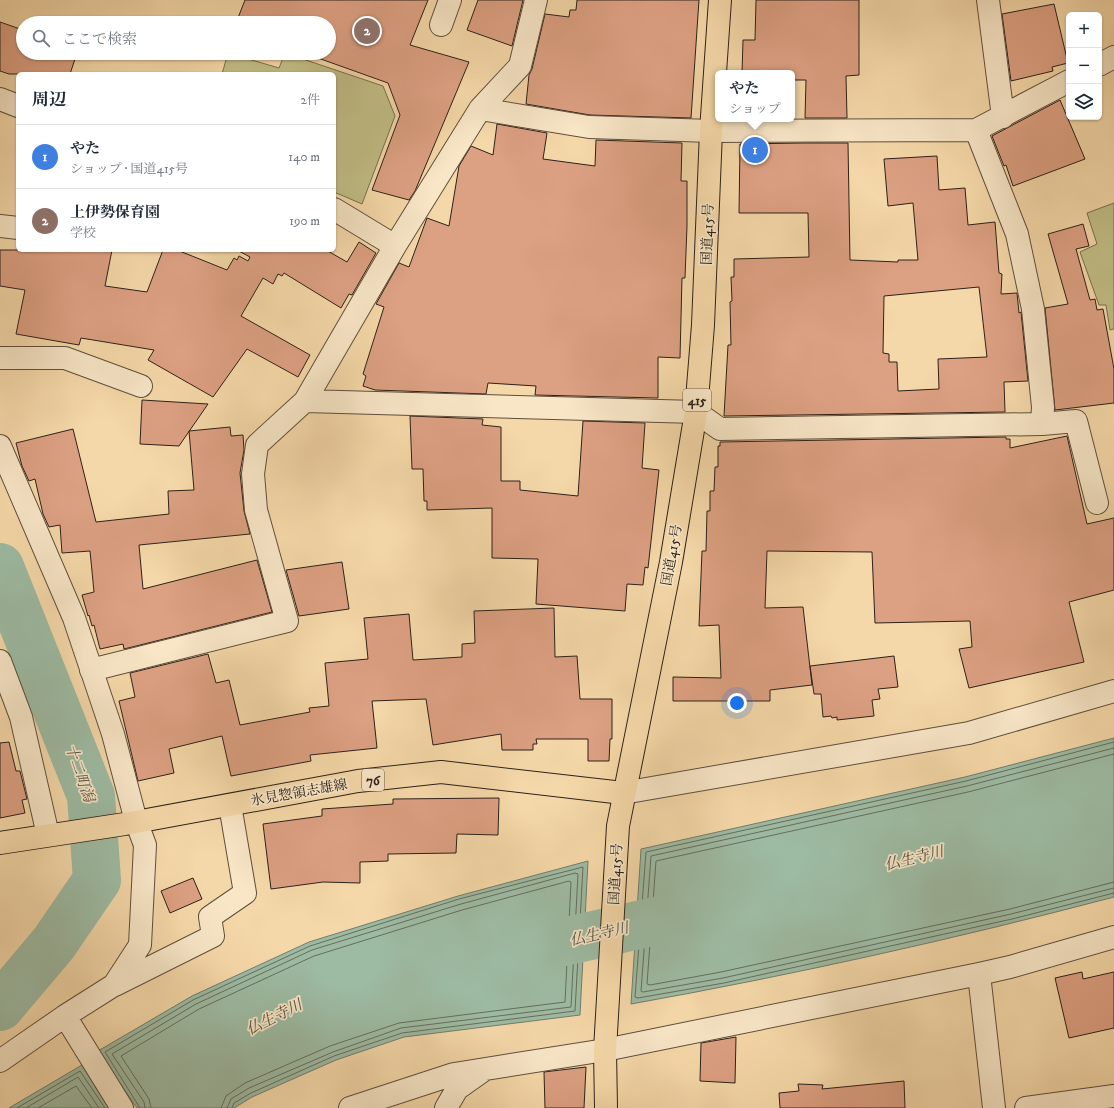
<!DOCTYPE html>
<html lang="ja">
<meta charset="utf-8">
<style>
:root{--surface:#fff;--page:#f2f2f3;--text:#1f2937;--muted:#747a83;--line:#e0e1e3;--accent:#111827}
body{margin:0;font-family:"IM FELL DW Pica","Noto Serif JP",serif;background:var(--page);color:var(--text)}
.controls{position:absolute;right:12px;top:12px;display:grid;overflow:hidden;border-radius:6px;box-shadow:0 1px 3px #0004}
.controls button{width:36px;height:36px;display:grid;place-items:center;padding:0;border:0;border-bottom:1px solid var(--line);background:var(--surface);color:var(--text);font:20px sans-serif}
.you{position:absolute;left:737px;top:703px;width:14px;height:14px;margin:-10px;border:3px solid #fff;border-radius:50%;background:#1a73e8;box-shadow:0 0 0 6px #1a73e833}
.badge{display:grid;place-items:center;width:26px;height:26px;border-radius:50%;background:var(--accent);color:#fff;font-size:13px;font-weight:700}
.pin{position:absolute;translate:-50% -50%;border:2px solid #fff;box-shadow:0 1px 4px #0006}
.popup{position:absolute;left:715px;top:70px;width:80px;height:52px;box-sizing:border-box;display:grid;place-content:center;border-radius:6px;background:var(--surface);filter:drop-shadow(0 1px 3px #0005);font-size:13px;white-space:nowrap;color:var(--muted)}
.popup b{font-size:15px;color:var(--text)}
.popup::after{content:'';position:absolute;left:50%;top:100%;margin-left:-8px;border:8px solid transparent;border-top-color:var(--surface)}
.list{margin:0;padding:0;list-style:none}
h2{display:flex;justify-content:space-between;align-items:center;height:52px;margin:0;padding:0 16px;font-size:17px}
h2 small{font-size:13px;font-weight:400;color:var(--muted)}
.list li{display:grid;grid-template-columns:26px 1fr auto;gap:12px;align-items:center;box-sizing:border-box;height:64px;padding:0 16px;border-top:1px solid var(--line)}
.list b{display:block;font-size:15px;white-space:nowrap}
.list p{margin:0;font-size:13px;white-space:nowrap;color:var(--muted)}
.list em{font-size:13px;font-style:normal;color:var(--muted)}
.icon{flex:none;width:22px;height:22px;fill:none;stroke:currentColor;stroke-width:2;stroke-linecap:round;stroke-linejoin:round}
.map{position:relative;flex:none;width:1114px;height:1108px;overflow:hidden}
.search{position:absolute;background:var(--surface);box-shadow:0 1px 3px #0004;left:16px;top:16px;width:320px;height:44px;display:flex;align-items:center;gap:10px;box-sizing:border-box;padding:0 14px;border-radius:22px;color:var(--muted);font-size:15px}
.panel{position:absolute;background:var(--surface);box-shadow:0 1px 3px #0004;left:16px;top:72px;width:320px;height:180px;border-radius:6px}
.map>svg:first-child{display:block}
.green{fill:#c1bd85;stroke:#776f4f}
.water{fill:#9dbba3;stroke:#707d6c}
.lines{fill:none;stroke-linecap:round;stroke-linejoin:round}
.shore{stroke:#656e5e;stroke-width:1}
.river{stroke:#9dbba3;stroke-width:48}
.building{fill:#dca082;stroke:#2d2119;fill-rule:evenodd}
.minor-casing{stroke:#5f4f3d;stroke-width:24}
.major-casing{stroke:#2d2119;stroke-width:24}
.highway-casing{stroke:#2d2119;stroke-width:24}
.minor{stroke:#f8e6c7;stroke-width:22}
.major{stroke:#f5d8a9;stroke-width:22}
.highway{stroke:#f5d8a9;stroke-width:22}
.labels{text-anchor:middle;stroke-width:3.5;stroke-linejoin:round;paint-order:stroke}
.shield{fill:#f8e6c7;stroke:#6a5c4d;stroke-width:1}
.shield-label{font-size:13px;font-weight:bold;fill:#2d2119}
.street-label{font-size:14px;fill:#2d2119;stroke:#f8e6c7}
.water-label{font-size:15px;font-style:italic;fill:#4f4f42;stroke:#f8e6c7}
</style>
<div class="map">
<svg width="1114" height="1108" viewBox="0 0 1114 1108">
<rect width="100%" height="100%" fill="#f5d8a9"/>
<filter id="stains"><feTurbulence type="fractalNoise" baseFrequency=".005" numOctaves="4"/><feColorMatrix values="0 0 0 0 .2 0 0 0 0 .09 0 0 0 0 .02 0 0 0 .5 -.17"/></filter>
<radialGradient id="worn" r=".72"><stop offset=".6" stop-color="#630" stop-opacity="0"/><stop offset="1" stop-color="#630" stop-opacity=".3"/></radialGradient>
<path class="green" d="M228,53L279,68L285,53L383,86L395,116L362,204L334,192V74H222Z
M1114,203V329L1110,330L1106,305H1099L1080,252L1097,244L1087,213Z"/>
<path class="water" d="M1114,738V897C955,939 793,975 631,1004L641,849L965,777Z
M588,861L580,1015L404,1037L336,1060L252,1097L234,1108H137L98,1051L192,996L309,942L458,896Z
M82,1065L109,1108H9Z"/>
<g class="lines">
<path class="shore" d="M1114,742L966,781L646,852L635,997L638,998L724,983L1012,919L1114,893
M1114,748L967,786L651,856L641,991L643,992L723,978L1011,914L1114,888
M1114,754L968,792L656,861L647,984L650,985L721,972L1010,909L1114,882
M17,1108L80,1071L105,1108
M26,1108L78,1077L99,1108
M38,1108L76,1086L92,1108
M140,1108L105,1052L193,1000L310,946L459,899L583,867L575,1011L402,1033L334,1056L251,1093L234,1103L232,1108
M145,1108L144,1102L112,1054L196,1004L312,950L461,904L575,873L578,874L571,1007L401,1028L333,1052L249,1088L231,1099L227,1108
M151,1108L149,1099L121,1056L199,1009L314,956L462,910L569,881L571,882L565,1002L399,1023L330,1046L245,1083L226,1096L221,1108"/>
<path class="river" d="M0,567L91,796L97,880L54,943L0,1007
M519,952L700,911"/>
</g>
<path class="building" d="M245,0H428L410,45L469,62L415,191L409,200L372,190L400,115L388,83L304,53H329V23H236Z
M478,0H523L512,46L467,30Z
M577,0H699L691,118L590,115L526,104L529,75L532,69L545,14L569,17L570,10H576Z
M756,0H859V75L846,76L847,118H805L806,80H792V73H742L743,40H755Z
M1054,4L1068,63L1052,67L1053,71L1011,81L1002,14Z
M0,22L23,30V53H77L70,74H9L0,71Z
M1060,100L1085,159L1013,186L1006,165L1004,166L992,136Z
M497,124L547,133L543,159L595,166L596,140L682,143L681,181H687V226L685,278H682L680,358L658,357V398L535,395L536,386L488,383L486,394L375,390L363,386L366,376L363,374L384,307L376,304L399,263L409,267L427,218L449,226L459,166L471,146L493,155Z
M804,143H848L850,260L898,262V260H918L913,203L888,206L884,159L937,156L939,190L965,188L968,225L995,222L999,273L1002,274L1001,294L1017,293L1019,313L1021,312L1028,381L1004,382L1005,412L724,416L728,345H731L730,302L732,301L731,277H734V259L809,257L808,213H739L740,144ZM979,287L987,357L938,359L939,389L898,391L897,362H889V354L883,353L884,296Z
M1083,224L1089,246L1076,249L1090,300L1095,299L1097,310L1103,309L1114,369V403L1055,410L1045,308L1068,304L1048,234Z
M359,242L376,253L352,295L349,294L341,308L284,273L282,276L278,274L273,284L263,278L241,316L310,355L298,377L247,349L213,397L148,360L154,350L81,338L79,345L16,334L25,290L0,286V250H112L105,286L147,292L163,250H177L227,270L234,258L237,260L239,256L248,261L250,257L237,250H326L347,262Z
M142,400L208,404L179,446L140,444Z
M410,416L483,419L482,425L501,427V481H520V490L578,496L583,421L645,423L642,468L659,470L648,568L645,567L643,585L627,584L625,611L536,604L538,559L492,558V508L427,510V501H424L423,469H412Z
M230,427L231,436L243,435L244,450L240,473L244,511L250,534L139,545L143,589L257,560L272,612L124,649L123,644L100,649L94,625L92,626L89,615L88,616L82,595L94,592L90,551L62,553L60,525L49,527L43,514L35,479L29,481L22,466L16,443L73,429L96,522L169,514L168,491L194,490L189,431Z
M1067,436L1087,524L1114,518V590L1069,602L1084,662L969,688L959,649L972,647L970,621L875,623L872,552L767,551L765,608L803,607L812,685L770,690V701H673V677L721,678L719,625L699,626L702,551H706L707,511H710V491H714L715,467H718V446H720V442L1006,437V439H1010V448Z
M342,562L349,609L299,616L286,570Z
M554,608L555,657L577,656L580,699H612V739H610L609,761H588V739H536L537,744H533V750H502L501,734L433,745L426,699L372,701L377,748L310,755L311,761L231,776L222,736L169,749L174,773L138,781L119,701L135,697L130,673L208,654L216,683L229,680L240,725L310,712L309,708L329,706L325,663L368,659L364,618L409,614L413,660L462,657V644L475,643L474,611Z
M894,656L898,687L878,689L880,699L872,700L874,716L837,720V717L832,718L831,716L823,717L821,694H814L810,666Z
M9,742L16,771H20L27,799L22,800L25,813L0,818V743Z
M499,798L498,835L457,834L456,853L388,854V861L360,862V883L323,882L271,889L263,824L322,816V809L393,804V799Z
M193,878L202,899L170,913L161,891Z
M1082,972L1083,979L1114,972V1028L1069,1038L1055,978Z
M736,1037L735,1083L700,1081L701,1043Z
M586,1067L584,1108H545L544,1072Z
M904,1081L905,1108H780L779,1093L799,1091L798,1084L823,1085L822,1089Z"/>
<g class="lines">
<g class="minor-casing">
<path id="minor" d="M988,0L1003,117
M441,25L450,0
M1099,65L1114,57
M0,99L18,106
M480,109L589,127L711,131L976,130L1069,81
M334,209L395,246
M0,226L18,228
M0,358H65L141,386
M305,401L696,412L720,429L1042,424L1043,407L1033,309L1017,234L976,130
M1042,424L1076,421L1097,503
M0,446L74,618L113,734L136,821L145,845L140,945L114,985L65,1016L0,1061
M0,661L21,717L48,835
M91,670L287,621L256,510L253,474L257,445L305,401L395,246L480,109L520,66L536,0
M623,793L969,733L1114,691
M979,974L994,1108
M115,985L213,936L210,917L245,893L230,805
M65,1016L122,1108
M350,1108L454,1074L605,1050L979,974L1010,967L1114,937
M446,1108L457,1089L481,1072
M1026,1108L1114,1096"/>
</g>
<g class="major-casing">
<path id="major" d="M0,843L125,824L358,781L441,772L623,793"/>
</g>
<g class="highway-casing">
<path id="highway" d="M606,1108L605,1050L618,826L671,562L696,412L703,325L711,131L720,0"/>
</g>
<use href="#minor" class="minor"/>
<use href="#major" class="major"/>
<use href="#highway" class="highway"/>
</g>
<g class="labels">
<g class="shield">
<rect x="683" y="389" width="28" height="22" rx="3"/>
<rect x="362" y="769" width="22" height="22" rx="3"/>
</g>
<g class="shield-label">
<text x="697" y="405">415</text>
<text x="373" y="785">76</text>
</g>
<g class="street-label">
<text transform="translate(707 234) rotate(-88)" y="5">国道415号</text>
<text transform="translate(671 555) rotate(-80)" y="5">国道415号</text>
<text transform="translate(299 792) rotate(-10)" y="5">氷見惣領志雄線</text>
<text transform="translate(615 874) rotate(-87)" y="5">国道415号</text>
</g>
<g class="water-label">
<text transform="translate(80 773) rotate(71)" y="5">十二町潟</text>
<text transform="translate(914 858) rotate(-14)" y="5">仏生寺川</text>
<text transform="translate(599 934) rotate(-13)" y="5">仏生寺川</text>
<text transform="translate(274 1017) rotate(-27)" y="5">仏生寺川</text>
</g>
</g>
<rect width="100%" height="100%" filter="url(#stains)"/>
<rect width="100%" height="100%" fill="url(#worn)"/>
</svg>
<div class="controls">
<button>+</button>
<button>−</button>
<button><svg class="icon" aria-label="layers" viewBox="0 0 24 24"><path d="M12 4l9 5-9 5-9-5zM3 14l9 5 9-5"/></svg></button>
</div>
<div class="you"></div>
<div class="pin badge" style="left:755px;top:150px;background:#3f7fe0">1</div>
<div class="popup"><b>やた</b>ショップ</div>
<div class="pin badge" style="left:367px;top:31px;background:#8d6e63">2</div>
<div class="search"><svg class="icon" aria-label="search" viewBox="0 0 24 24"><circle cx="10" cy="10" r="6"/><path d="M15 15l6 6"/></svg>ここで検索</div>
<section class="panel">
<h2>周辺<small>2件</small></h2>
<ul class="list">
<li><span class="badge" style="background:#3f7fe0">1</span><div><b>やた</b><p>ショップ · 国道415号</p></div><em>140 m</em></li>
<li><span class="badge" style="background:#8d6e63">2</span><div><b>上伊勢保育園</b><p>学校</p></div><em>190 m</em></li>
</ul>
</section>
</div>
